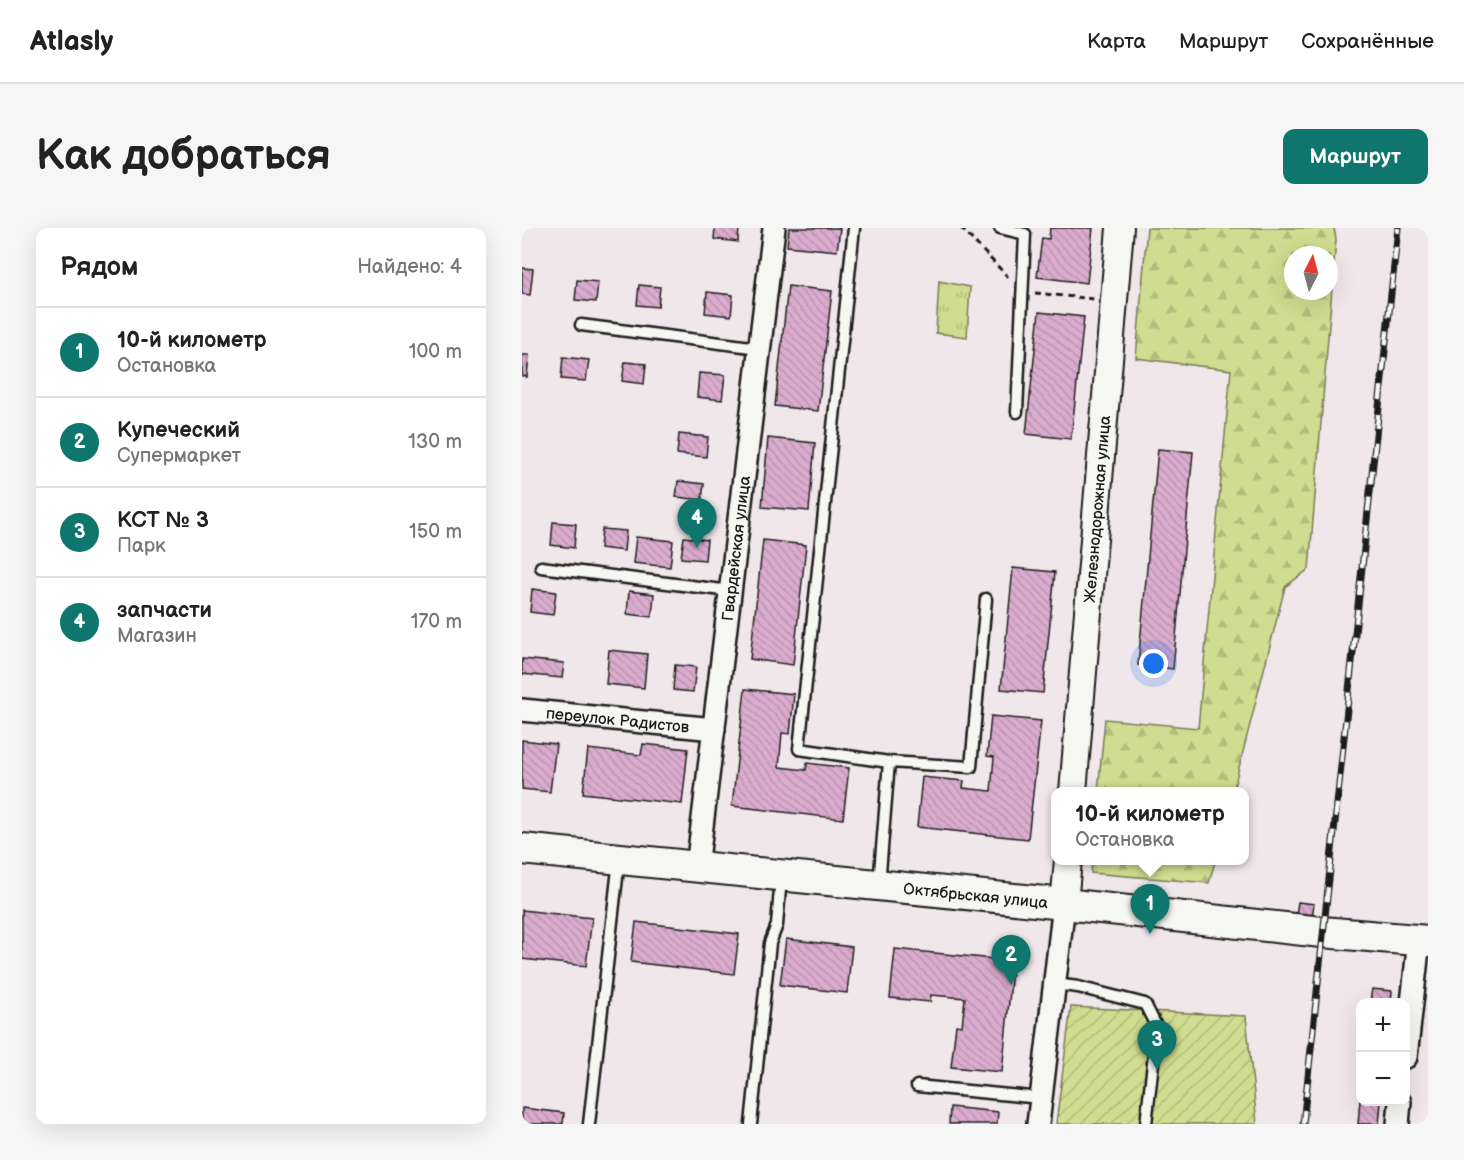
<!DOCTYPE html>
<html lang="ru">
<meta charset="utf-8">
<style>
:root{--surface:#fff;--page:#f6f6f6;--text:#222;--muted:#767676;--line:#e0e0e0;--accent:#0f766e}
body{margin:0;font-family:"Balsamiq Sans",sans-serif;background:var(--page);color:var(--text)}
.controls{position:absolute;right:18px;bottom:18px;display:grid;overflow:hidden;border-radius:12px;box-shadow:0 6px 24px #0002}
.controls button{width:54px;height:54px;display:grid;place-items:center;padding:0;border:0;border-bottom:2px solid var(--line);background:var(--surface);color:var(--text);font:30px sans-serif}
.compass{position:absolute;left:762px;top:18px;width:54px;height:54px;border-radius:50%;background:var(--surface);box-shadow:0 6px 24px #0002;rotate:6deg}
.you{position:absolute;left:632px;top:436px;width:21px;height:21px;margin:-15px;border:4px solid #fff;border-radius:50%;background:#1a73e8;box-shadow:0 0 0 9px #1a73e833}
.badge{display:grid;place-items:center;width:39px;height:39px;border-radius:50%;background:var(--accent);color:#fff;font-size:20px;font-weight:700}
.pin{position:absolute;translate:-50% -50px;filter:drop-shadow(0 2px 3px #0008)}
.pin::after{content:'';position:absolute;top:32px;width:21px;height:18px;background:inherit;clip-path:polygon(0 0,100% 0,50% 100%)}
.popup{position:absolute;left:529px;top:559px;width:198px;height:78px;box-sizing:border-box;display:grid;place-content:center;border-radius:12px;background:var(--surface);filter:drop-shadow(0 2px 4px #0005);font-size:20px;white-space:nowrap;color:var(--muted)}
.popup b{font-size:22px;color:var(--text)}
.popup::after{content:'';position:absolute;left:50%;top:100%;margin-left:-12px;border:12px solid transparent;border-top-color:var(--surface)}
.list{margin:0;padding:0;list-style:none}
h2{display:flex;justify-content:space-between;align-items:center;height:78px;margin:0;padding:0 24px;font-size:26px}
h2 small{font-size:20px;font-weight:400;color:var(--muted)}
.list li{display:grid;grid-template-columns:39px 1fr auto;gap:18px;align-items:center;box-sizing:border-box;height:90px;padding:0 24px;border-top:2px solid var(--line)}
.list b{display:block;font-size:22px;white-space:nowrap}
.list p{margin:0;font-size:20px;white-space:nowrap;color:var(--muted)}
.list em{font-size:20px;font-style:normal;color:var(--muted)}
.map{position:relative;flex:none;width:906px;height:896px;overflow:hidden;border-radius:12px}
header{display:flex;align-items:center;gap:36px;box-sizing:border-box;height:84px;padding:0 30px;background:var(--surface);border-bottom:2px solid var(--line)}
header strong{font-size:28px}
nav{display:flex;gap:33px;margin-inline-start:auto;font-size:21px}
.intro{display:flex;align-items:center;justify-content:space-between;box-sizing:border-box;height:144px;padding:0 36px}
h1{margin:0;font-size:42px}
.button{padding:15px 27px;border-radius:12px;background:var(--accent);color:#fff;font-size:21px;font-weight:700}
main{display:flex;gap:36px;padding:0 36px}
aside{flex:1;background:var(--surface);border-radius:12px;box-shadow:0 6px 24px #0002}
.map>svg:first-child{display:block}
.forest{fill:url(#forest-firs);stroke:#767c56;stroke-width:1.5;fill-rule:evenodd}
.park{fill:url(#park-tufts);stroke:#767c56;stroke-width:1.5}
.garden{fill:url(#garden-furrows);stroke:#767c56;stroke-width:1.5}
.building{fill:url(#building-back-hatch);stroke:#1c1c1c;stroke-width:1.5}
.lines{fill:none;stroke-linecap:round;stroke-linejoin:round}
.service-casing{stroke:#1c1c1c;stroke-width:15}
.minor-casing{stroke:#1c1c1c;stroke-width:26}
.tertiary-casing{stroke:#1c1c1c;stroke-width:30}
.secondary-casing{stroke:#1c1c1c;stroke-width:34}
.path{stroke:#1c1c1c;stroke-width:3;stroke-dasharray:6 4.5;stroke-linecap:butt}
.service{stroke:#f6f6f2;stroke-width:10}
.minor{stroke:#f6f6f2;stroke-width:21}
.tertiary{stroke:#f6f6f2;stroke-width:26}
.secondary{stroke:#f6f6f2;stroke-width:30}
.rail-casing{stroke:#1c1c1c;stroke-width:7}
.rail{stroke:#f6f6f2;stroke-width:4.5;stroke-dasharray:14;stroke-linecap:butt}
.labels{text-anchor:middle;stroke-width:6;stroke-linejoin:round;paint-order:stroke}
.street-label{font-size:16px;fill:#1c1c1c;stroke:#f6f6f2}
</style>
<header>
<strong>Atlasly</strong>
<nav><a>Карта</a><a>Маршрут</a><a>Сохранённые</a></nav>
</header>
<div class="intro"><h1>Как добраться</h1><a class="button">Маршрут</a></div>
<main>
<aside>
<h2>Рядом<small>Найдено: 4</small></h2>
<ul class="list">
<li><span class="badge">1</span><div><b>10-й километр</b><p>Остановка</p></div><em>100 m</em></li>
<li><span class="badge">2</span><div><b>Купеческий</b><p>Супермаркет</p></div><em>130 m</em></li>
<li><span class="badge">3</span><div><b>КСТ № 3</b><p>Парк</p></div><em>150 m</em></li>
<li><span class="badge">4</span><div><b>запчасти</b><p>Магазин</p></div><em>170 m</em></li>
</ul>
</aside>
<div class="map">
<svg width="906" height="896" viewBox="0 0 906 896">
<defs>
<pattern id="forest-firs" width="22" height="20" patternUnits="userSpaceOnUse" patternTransform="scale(1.5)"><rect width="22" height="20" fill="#d0dc8f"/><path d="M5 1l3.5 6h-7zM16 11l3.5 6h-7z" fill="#b2bc7b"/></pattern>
<pattern id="park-tufts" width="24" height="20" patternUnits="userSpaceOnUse" patternTransform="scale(1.5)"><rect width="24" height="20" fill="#d0dc8f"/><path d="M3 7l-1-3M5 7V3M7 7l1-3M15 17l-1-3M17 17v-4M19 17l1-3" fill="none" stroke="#b2bc7b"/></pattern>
<pattern id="garden-furrows" width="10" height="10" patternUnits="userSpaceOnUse" patternTransform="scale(1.5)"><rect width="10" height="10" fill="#d0dc8f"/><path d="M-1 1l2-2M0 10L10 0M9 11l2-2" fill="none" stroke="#b2bc7b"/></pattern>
<pattern id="building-back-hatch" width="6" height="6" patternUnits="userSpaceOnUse" patternTransform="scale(1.5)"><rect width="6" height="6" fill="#daabcd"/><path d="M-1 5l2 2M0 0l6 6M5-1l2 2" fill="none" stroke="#ba93af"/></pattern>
</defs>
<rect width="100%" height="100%" fill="#f0e7eb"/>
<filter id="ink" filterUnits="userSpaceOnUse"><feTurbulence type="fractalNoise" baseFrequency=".0167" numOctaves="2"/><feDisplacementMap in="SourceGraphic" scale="12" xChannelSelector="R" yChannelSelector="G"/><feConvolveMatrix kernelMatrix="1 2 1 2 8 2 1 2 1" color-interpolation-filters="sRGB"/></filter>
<g filter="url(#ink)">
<path class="forest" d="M625,0H812L814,11L787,341L763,359L711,563H576L583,491L676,500L709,142L614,130ZM771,27H807V63H771Z
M570,633V632L693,633L687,655L569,645Z"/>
<path class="park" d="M417,53L448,59L445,109L414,105Z"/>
<path class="garden" d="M549,779L724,788L735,896H534Z"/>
<path class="building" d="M193,0H217L216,14L192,11Z
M267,0H318L315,23L265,18Z
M528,0H571L565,55L515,49L520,10L527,11Z
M0,40L11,41L8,67L0,66Z
M55,52L76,54L74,74L53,72Z
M117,57L138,59L136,79L115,77Z
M266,58L310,63L296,183L253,178Z
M185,64L211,67L209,88L183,85Z
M517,84L562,89L549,211L504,206Z
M0,127H7L5,149L0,148Z
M41,129L67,132L64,153L39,151Z
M103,134L124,136L122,156L100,153Z
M177,145L203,147L200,172L175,169Z
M157,206L186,209L184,229L155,226Z
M246,210L293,215L287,283L240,279Z
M636,221L671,224L651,441L616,437Z
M156,253L182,256L180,272L154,269Z
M31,294L54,296L52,320L29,317Z
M80,301L104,303L102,323L78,320Z
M114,309L151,313L148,339L111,335Z
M162,309L185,312L183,332L159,330Z
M241,312L284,317L271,437L228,431Z
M491,340L533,344L521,465L479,461Z
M10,361L34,364L31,387L8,384Z
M107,363L132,366L130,389L105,386Z
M87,422L125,426L122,460L84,456Z
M0,431L42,435L40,450L0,446Z
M153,437L174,439L171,464L151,462Z
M223,461L272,466L268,506L260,505L257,539L284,542L285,535L327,540L321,591L210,578Z
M469,488L519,493L506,611L395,599L400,549L442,553L441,560L469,563L472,529L465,528Z
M0,512L34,516L28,564L0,561Z
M121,516L166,521L160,576L61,565L66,521L119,527Z
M776,674L792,676L790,689L774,687Z
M0,682L70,690L64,738L0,731Z
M114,694L217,706L212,746L109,734Z
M264,711L330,719L325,765L258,757Z
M373,721L491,733L480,844L429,839L434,797L440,798L443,770L409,767L408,774L368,770Z
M850,761L870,763L869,774H848Z
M838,872L859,874L857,896H836Z
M428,879L476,884L475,896H427Z
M0,880L42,885L41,896H0Z"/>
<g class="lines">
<g class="service-casing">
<path id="service" d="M332,0L277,521L367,534L449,539L464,371
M478,0L503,6L495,184
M59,97L237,120
M19,339L208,363
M357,657L367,534
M533,756L556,759L623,776L635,800L624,896
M395,858L519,870
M67,896L97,632
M229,896L248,715L255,697L259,649"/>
</g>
<g class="minor-casing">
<g id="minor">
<path id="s1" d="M0,482L192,501"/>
<path id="s2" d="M175,640L252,0"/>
<path d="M884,829L897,712"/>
<path d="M516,896L542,676"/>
<path d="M876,896L878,874"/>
</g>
</g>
<g class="tertiary-casing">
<g id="tertiary">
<path id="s3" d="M551,564L598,0"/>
<path d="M542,676L546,632"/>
</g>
</g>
<g class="secondary-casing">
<g id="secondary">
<path id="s4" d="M0,621L542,676L800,704L906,713"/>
</g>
</g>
<path class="path" d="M439,0L486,49
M513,65L572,71"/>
<use href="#service" class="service"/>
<use href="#minor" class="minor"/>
<use href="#tertiary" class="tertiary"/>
<use href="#secondary" class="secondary"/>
<g class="rail-casing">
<path id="rail" d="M781,896L876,0"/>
</g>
<use href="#rail" class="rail"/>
</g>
</g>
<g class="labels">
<g class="street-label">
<text dy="6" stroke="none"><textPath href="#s3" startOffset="284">Железнодорожная улица</textPath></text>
<text dy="6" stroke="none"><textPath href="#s2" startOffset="322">Гвардейская улица</textPath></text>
<text dy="6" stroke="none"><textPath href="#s1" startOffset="96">переулок Радистов</textPath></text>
<text dy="6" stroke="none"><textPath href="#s4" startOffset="456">Октябрьская улица</textPath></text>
</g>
</g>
</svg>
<div class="controls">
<button>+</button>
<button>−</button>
</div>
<svg class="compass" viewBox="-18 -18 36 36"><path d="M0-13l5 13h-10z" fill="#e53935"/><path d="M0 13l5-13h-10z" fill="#767676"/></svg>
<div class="you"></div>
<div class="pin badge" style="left:628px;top:706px">1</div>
<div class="popup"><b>10-й километр</b>Остановка</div>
<div class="pin badge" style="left:489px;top:757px">2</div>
<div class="pin badge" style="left:635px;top:842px">3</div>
<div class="pin badge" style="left:175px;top:320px">4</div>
</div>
</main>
